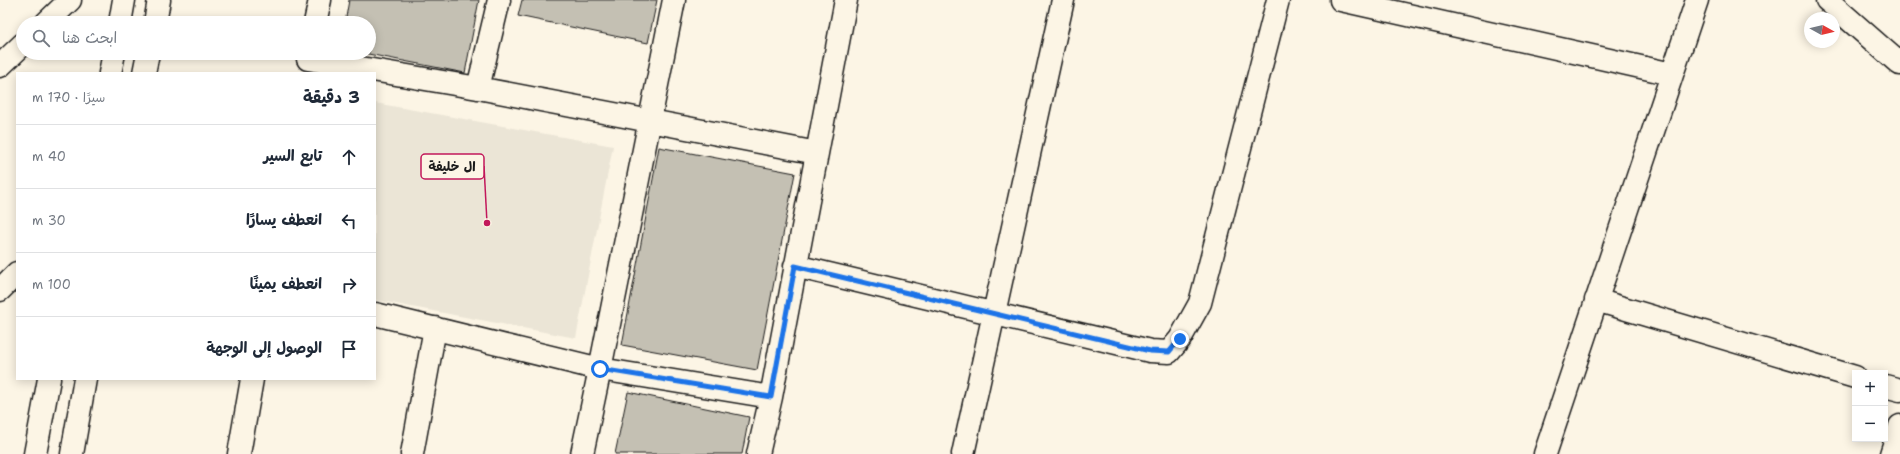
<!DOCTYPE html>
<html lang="ar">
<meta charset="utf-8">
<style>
:root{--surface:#fff;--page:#f2f2f3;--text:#1f2937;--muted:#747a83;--line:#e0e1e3}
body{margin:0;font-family:"Shantell Sans","Playpen Sans Arabic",sans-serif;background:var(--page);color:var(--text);direction:rtl}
.controls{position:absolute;right:12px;bottom:12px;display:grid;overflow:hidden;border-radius:0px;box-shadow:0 2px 10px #0003}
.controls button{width:36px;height:36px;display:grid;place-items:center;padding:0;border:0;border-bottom:1px solid var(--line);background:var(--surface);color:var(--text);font:20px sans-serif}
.compass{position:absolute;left:1804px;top:12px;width:36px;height:36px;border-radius:50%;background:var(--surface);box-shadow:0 2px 10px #0003;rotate:98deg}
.stop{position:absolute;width:12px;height:12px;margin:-9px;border:3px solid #1a73e8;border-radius:50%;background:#fff}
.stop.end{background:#1a73e8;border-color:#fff;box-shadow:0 1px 4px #0008}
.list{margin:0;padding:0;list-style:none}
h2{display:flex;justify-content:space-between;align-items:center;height:52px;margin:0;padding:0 16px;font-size:17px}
h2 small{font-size:13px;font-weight:400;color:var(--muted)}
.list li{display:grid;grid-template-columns:26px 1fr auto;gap:12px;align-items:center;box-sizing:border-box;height:64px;padding:0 16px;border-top:1px solid var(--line)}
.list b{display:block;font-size:15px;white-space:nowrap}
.list em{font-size:13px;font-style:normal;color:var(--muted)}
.icon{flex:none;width:22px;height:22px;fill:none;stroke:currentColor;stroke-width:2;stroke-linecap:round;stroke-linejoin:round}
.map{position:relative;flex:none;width:1900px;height:454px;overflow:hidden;direction:ltr}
.search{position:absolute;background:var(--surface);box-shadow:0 2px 10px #0003;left:16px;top:16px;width:360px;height:44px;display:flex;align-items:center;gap:10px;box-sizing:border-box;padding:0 14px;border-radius:22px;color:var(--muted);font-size:15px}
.panel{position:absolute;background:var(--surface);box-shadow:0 2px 10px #0003;left:16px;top:72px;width:360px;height:308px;border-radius:0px;direction:rtl}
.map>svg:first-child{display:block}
.built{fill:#ebe5d6}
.building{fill:#c4c0b3;stroke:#1c1c1c}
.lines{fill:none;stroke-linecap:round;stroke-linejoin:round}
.street-casing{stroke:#1c1c1c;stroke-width:25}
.primary-casing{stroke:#1c1c1c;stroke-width:25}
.street{stroke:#fcf5e5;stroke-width:22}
.primary{stroke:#fcf5e5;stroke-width:22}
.route{stroke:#1a73e8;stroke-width:5}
.leader{fill:none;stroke:#c2185b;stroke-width:1.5}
.callout-dot{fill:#c2185b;stroke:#fcf5e5;stroke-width:1.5}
.callout{fill:#fcf5e5;stroke:#c2185b;stroke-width:1.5}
.callout-label{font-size:13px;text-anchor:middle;font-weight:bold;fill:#1c1c1c}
</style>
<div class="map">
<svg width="1900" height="454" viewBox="0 0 1900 454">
<rect width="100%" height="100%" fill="#fcf5e5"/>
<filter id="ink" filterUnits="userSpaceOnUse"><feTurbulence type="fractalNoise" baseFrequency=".025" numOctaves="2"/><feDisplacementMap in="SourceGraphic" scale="8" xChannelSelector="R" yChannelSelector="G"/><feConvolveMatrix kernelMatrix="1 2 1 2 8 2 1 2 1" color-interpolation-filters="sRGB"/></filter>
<g filter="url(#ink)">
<path class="built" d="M375,103L613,146L576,338L375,300Z"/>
<path class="building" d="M349,0H479L465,73L363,53H369V23H345Z
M522,0H657L648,43L518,16Z
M659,147L795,173L757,370L622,345Z
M628,392L749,417L742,454H615Z"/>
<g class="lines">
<g class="street-casing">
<path id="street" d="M674,0L600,369L771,397
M1341,0L1672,74
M1827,0L1900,64
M46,23L70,0
M315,23L320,0
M308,59L478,88L817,153
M0,66L23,44
M478,88L499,0
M795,266L1150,351L1169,352L1180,339L1200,303L1278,0
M0,290L17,273
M1596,300L1855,377
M375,314L600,369L582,454
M1885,386L1900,390
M239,454L252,379
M412,454L435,328
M758,454L771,397L846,0
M963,454L1063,0
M1545,454L1697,0
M1891,454L1900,426"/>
</g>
<g class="primary-casing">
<path id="primary" d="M120,23L124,0
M155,23L159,0
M110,73L114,53
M144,73L148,53
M35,454L49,379
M72,454L85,379"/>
</g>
<use href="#street" class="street"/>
<use href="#primary" class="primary"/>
</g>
</g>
<g class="lines" filter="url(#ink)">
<path class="route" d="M600,369L771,397L795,266L1150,351L1169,352L1180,339"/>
</g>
<path class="leader" d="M487 223L484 166"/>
<circle class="callout-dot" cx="487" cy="223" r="4"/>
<rect class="callout" x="421" y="154" width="63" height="25" rx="4"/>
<g class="callout-label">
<text x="452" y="171">ال خليفة</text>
</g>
</svg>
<div class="controls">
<button>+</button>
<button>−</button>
</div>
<svg class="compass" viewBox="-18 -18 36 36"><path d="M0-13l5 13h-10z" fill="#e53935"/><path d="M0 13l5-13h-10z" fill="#747a83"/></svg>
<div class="stop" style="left:600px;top:369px"></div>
<div class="stop end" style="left:1180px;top:339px"></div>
<div class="search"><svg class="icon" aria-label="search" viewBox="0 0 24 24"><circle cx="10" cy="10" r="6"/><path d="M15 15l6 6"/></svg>ابحث هنا</div>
<section class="panel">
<h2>3 دقيقة<small>سيرًا · 170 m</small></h2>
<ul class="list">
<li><svg class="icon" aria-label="ahead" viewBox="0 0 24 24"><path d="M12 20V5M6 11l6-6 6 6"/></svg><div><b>تابع السير</b></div><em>40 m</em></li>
<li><svg class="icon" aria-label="left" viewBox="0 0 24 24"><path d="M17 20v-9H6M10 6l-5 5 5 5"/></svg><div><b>انعطف يسارًا</b></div><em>30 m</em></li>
<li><svg class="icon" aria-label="right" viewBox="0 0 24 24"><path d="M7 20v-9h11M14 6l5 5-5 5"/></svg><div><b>انعطف يمينًا</b></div><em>100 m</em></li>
<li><svg class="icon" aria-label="arrive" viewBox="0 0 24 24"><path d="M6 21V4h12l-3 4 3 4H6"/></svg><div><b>الوصول إلى الوجهة</b></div></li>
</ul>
</section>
</div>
